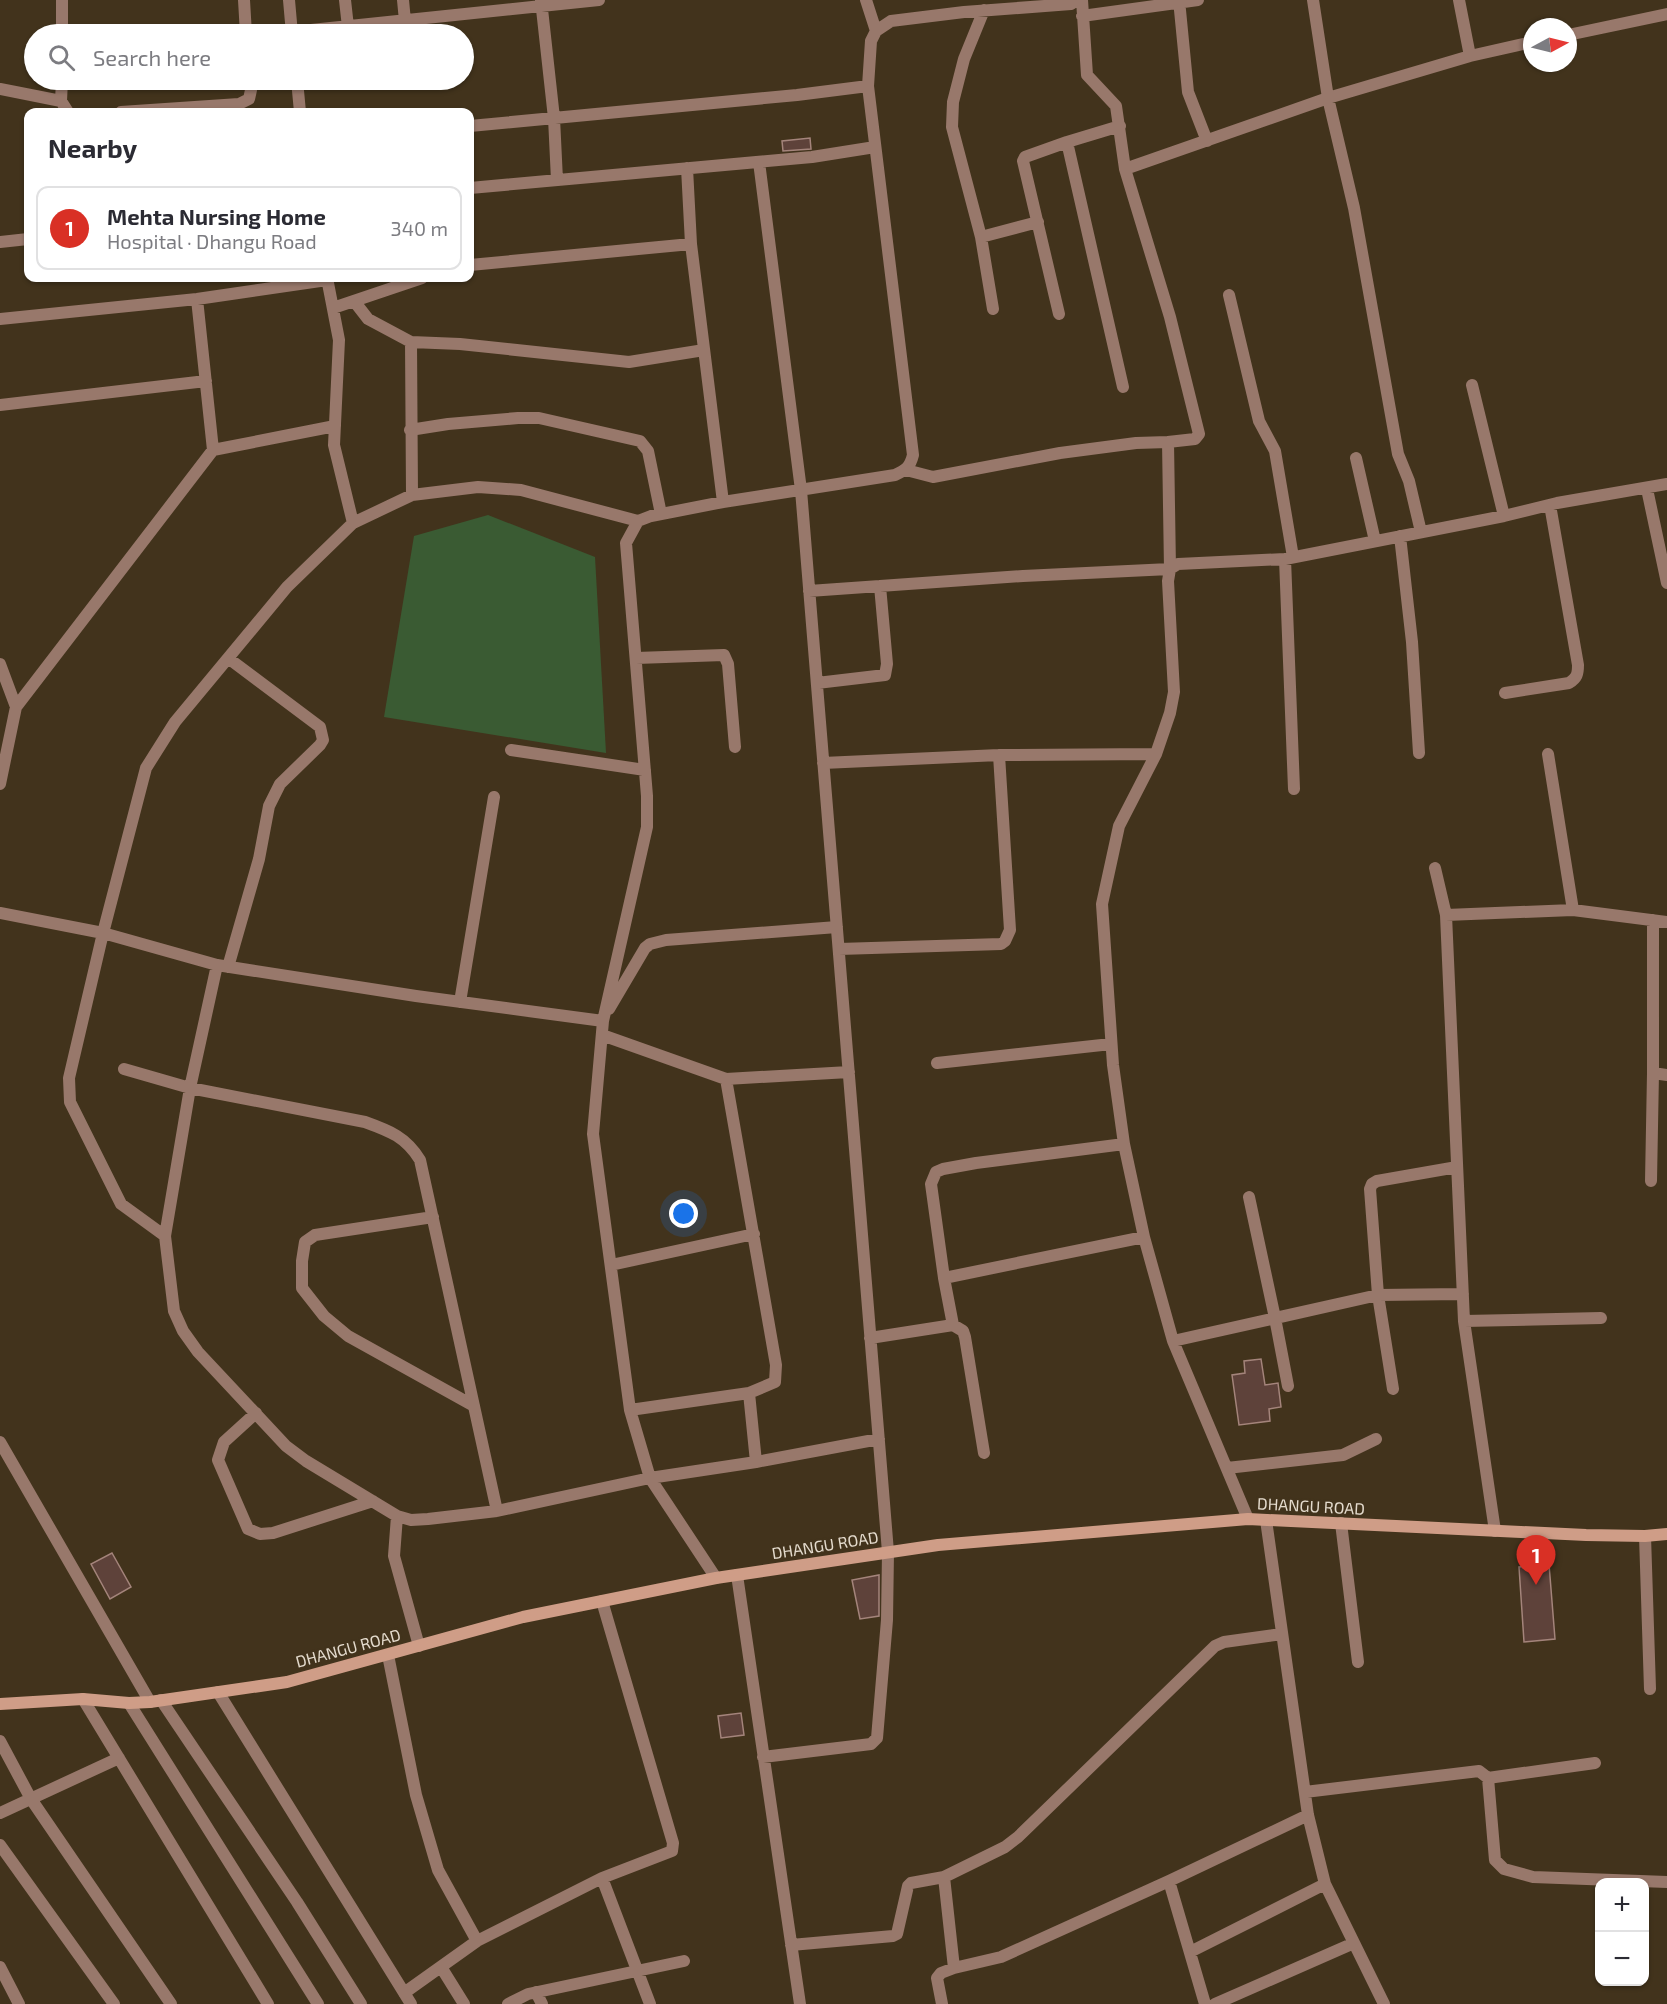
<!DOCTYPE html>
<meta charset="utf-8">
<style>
:root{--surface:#fff;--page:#f7f7f7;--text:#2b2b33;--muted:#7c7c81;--line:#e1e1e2;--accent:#d93025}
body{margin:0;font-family:"Exo 2",sans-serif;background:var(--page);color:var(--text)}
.controls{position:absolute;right:18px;bottom:18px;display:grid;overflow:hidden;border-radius:12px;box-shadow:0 2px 4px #0004}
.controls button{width:54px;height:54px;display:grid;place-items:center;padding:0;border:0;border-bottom:2px solid var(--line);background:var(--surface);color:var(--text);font:30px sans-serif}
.compass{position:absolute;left:1523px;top:18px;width:54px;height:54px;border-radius:50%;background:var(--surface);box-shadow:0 2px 4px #0004;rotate:83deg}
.you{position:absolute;left:684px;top:1214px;width:21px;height:21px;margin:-15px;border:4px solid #fff;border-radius:50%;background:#1a73e8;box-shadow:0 0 0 9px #1a73e833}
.badge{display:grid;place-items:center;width:39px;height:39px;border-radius:50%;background:var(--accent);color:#fff;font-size:20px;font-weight:700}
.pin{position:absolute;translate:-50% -50px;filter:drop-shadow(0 2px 3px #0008)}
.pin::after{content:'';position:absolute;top:32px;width:21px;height:18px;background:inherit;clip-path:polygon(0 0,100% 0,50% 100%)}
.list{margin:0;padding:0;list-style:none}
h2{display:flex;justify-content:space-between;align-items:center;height:78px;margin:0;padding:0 24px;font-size:26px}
h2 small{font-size:20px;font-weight:400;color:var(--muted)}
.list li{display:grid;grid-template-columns:39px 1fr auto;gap:18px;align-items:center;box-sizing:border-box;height:84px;margin:0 12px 12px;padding:0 12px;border:2px solid var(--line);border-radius:12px}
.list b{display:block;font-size:22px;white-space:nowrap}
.list p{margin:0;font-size:20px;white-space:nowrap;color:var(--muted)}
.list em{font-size:20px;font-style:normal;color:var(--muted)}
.icon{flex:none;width:33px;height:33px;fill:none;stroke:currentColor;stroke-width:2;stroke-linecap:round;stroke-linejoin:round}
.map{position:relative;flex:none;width:1667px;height:2004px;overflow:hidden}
.search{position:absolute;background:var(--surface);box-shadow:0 2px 4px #0004;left:24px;top:24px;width:450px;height:66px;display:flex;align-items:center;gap:15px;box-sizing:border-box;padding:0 21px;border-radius:33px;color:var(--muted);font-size:22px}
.panel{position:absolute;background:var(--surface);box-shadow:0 2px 4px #0004;left:24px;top:108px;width:450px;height:174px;border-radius:12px}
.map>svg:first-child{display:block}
.green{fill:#3a5b33}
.building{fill:#5e423a;stroke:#a4847b;stroke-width:1.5}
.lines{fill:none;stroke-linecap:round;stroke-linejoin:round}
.street{stroke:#98786b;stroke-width:12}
.secondary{stroke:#cf9d87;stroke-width:12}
.labels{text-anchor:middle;stroke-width:4.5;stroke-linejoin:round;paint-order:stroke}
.street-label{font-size:16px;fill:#e4dbcd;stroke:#42331c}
</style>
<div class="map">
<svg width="1667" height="2004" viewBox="0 0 1667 2004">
<rect width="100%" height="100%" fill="#42331c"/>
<path class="green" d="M488,515L595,557L606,753L384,717L414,536Z"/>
<path class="building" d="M810,138L811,149L783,151L782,141Z
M1261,1359L1265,1385L1278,1383L1281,1407L1269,1409L1270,1421L1239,1425L1232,1375L1245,1373L1244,1361Z
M112,1553L131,1587L110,1599L91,1564Z
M1549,1564L1555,1639L1524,1642L1519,1567Z
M879,1575V1616L860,1619L852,1580Z
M741,1713L744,1735L721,1738L718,1716Z"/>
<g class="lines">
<path class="street" d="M244,0L246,34
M289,0L292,34
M345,0L348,27
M403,0L405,21
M541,0L554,118L557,180
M866,0L876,31
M1082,0L1087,75L1116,106L1125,169
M1179,0L1188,92L1207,141
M1313,0L1328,98L1354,208L1398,454L1409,481L1421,532
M1459,0L1470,56
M984,10L964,59L953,102L952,127L981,237L993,309
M1082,16L1198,0
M62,34V0
M253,34L292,32L599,0
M1568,35L1667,14
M297,80L300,112
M0,89L61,101L68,112
M61,101L62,80
M121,112L239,104L249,99L251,90L250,80
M470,126L797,95L868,86
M1067,142L1123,387
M759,162L801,490L888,1552L887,1620L877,1738L871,1744L763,1757
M687,168L691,244L723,502
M470,188L812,157L875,147
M981,237L1038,222
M0,242L28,239
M470,265L691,244
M327,278L339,340L334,445L353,523L412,495L478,487L521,490L638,521
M1229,295L1259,421L1275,451L1293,557
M197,299L213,450
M354,301L368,319L411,342L460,344L629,362L704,350
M333,308L422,278
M1059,314L1023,161L1025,157L1067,142L1120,126
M0,319L197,299L327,280
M411,342L412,495
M1472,385L1504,516
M0,405L206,381
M410,430L448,424L518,418H539L640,441L648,451L661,514
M1356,458L1375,541
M906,470L933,477L1060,453L1136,443L1168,442
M1647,489L1667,583
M1400,536L1412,642L1419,753
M1285,559L1294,789
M809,591L1023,576L1170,569L1168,442L1195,439L1199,434L1170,317L1125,169L1328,98L1470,56L1532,42
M636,658L724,655L728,664L735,747
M0,664L16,707
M817,683L885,675L887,664L880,586
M1505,693L1569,683C1577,678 1578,674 1578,665L1550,505
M511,750L645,770
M1548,754L1573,910
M823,763L999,755L1156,754
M0,784L16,707L213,450L335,426
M1435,868L1446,915L1464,1321L1495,1531
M0,913L103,933L217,965L416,996L603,1021L593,1134L630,1410L650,1478L716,1578
M1446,915L1573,910L1667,922
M839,949L1001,944L1005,941L1010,930L999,755
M217,965L190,1088L165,1236L174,1311L183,1331L198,1352L286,1446L306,1461L397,1516L411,1520L428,1519L497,1511L650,1478L756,1462L879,1439
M228,967L259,859L269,806L280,784L320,745L323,740L320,727L228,658
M460,1002L494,797
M609,1009L645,948L650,944L666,940L837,927
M603,1021L647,827V796L626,543L638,521L651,516L723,502L895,475C906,470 910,467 913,455L868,86L871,41L876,31L891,21L964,12L1071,4L1077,0
M602,1035L726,1079
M937,1063L1111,1044
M124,1069L190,1088L365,1122C390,1131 406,1137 420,1160L497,1511
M1653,1073L1667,1075
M1651,1181L1653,1073V920
M1249,1197L1275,1318L1288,1386
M433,1217L315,1235L305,1242L302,1261V1288L324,1316L348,1336L474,1406
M165,1236L121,1204L70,1102L69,1078L103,933L146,768L175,722L287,587L353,523
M611,1265L754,1234
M944,1278L1144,1237
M1464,1321L1601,1318
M953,1325L963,1331L965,1337L984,1453
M870,1338L953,1325L944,1278L931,1184L936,1172L943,1169L976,1163L1124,1144
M1173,1341L1378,1295L1463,1294
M1393,1389L1378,1295L1370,1189L1372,1184L1377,1181L1457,1167
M749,1393L756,1462
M630,1410L749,1393L775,1382L776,1365L726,1079L849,1072
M256,1413L224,1442L218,1460L248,1529L260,1534L273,1533L373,1501
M0,1442L150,1702
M1227,1468L1343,1455L1376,1439
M397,1516L394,1556L419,1646
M1248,1519L1173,1341L1144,1237L1124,1144L1113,1065L1102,904L1119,826L1156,754L1170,713L1174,692L1168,581L1170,569L1178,564L1285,559L1504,516L1557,503L1667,484
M1266,1520L1308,1815L1325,1884L1384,2004
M1341,1523L1358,1662
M1645,1536L1650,1689
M737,1575L800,2004
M388,1655L416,1795L438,1870L477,1941
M218,1692L411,2004
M83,1699L268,2004
M161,1700L297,1902L361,2004
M129,1703L318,2004
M0,1741L31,1799L171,2004
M1488,1778L1495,1860L1504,1869L1533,1877L1667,1882
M1305,1792L1479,1771L1488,1778L1595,1763
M0,1813L119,1758
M0,1845L114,2004
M944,1877L954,1968
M602,1878L650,2004
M1169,1881L1205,2004
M791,1945L893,1936L897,1934L908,1886L911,1883L944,1877L1005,1847L1018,1837L1215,1646L1224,1642L1282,1634
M1190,1952L1325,1884
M0,1967L19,2004
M441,1967L464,2004
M536,1992L542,2004
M404,1993L477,1941L602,1878L672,1851L673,1843L602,1601
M508,2004L528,1994L684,1961
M942,2004L937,1978L941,1973L954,1968L1001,1957L1169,1881L1308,1815
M1215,2004L1354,1943"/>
<path class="secondary" d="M0,1704L83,1699L129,1703L150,1702L287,1682L523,1617L716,1578L938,1545L1248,1519L1586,1535L1645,1536L1667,1534"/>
</g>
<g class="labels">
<g class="street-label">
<text transform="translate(1311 1506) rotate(3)" y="6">DHANGU ROAD</text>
<text transform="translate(825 1545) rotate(-9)" y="6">DHANGU ROAD</text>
<text transform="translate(348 1648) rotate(-15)" y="6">DHANGU ROAD</text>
</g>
</g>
</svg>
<div class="controls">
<button>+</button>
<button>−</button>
</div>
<svg class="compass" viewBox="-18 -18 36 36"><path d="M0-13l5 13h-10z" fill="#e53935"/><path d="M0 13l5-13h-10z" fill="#7c7c81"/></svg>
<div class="you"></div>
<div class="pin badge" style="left:1536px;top:1585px">1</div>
<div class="search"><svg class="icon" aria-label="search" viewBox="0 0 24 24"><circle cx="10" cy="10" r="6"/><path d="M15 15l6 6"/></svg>Search here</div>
<section class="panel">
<h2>Nearby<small></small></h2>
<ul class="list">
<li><span class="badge">1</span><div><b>Mehta Nursing Home</b><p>Hospital · Dhangu Road</p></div><em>340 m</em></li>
</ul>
</section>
</div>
